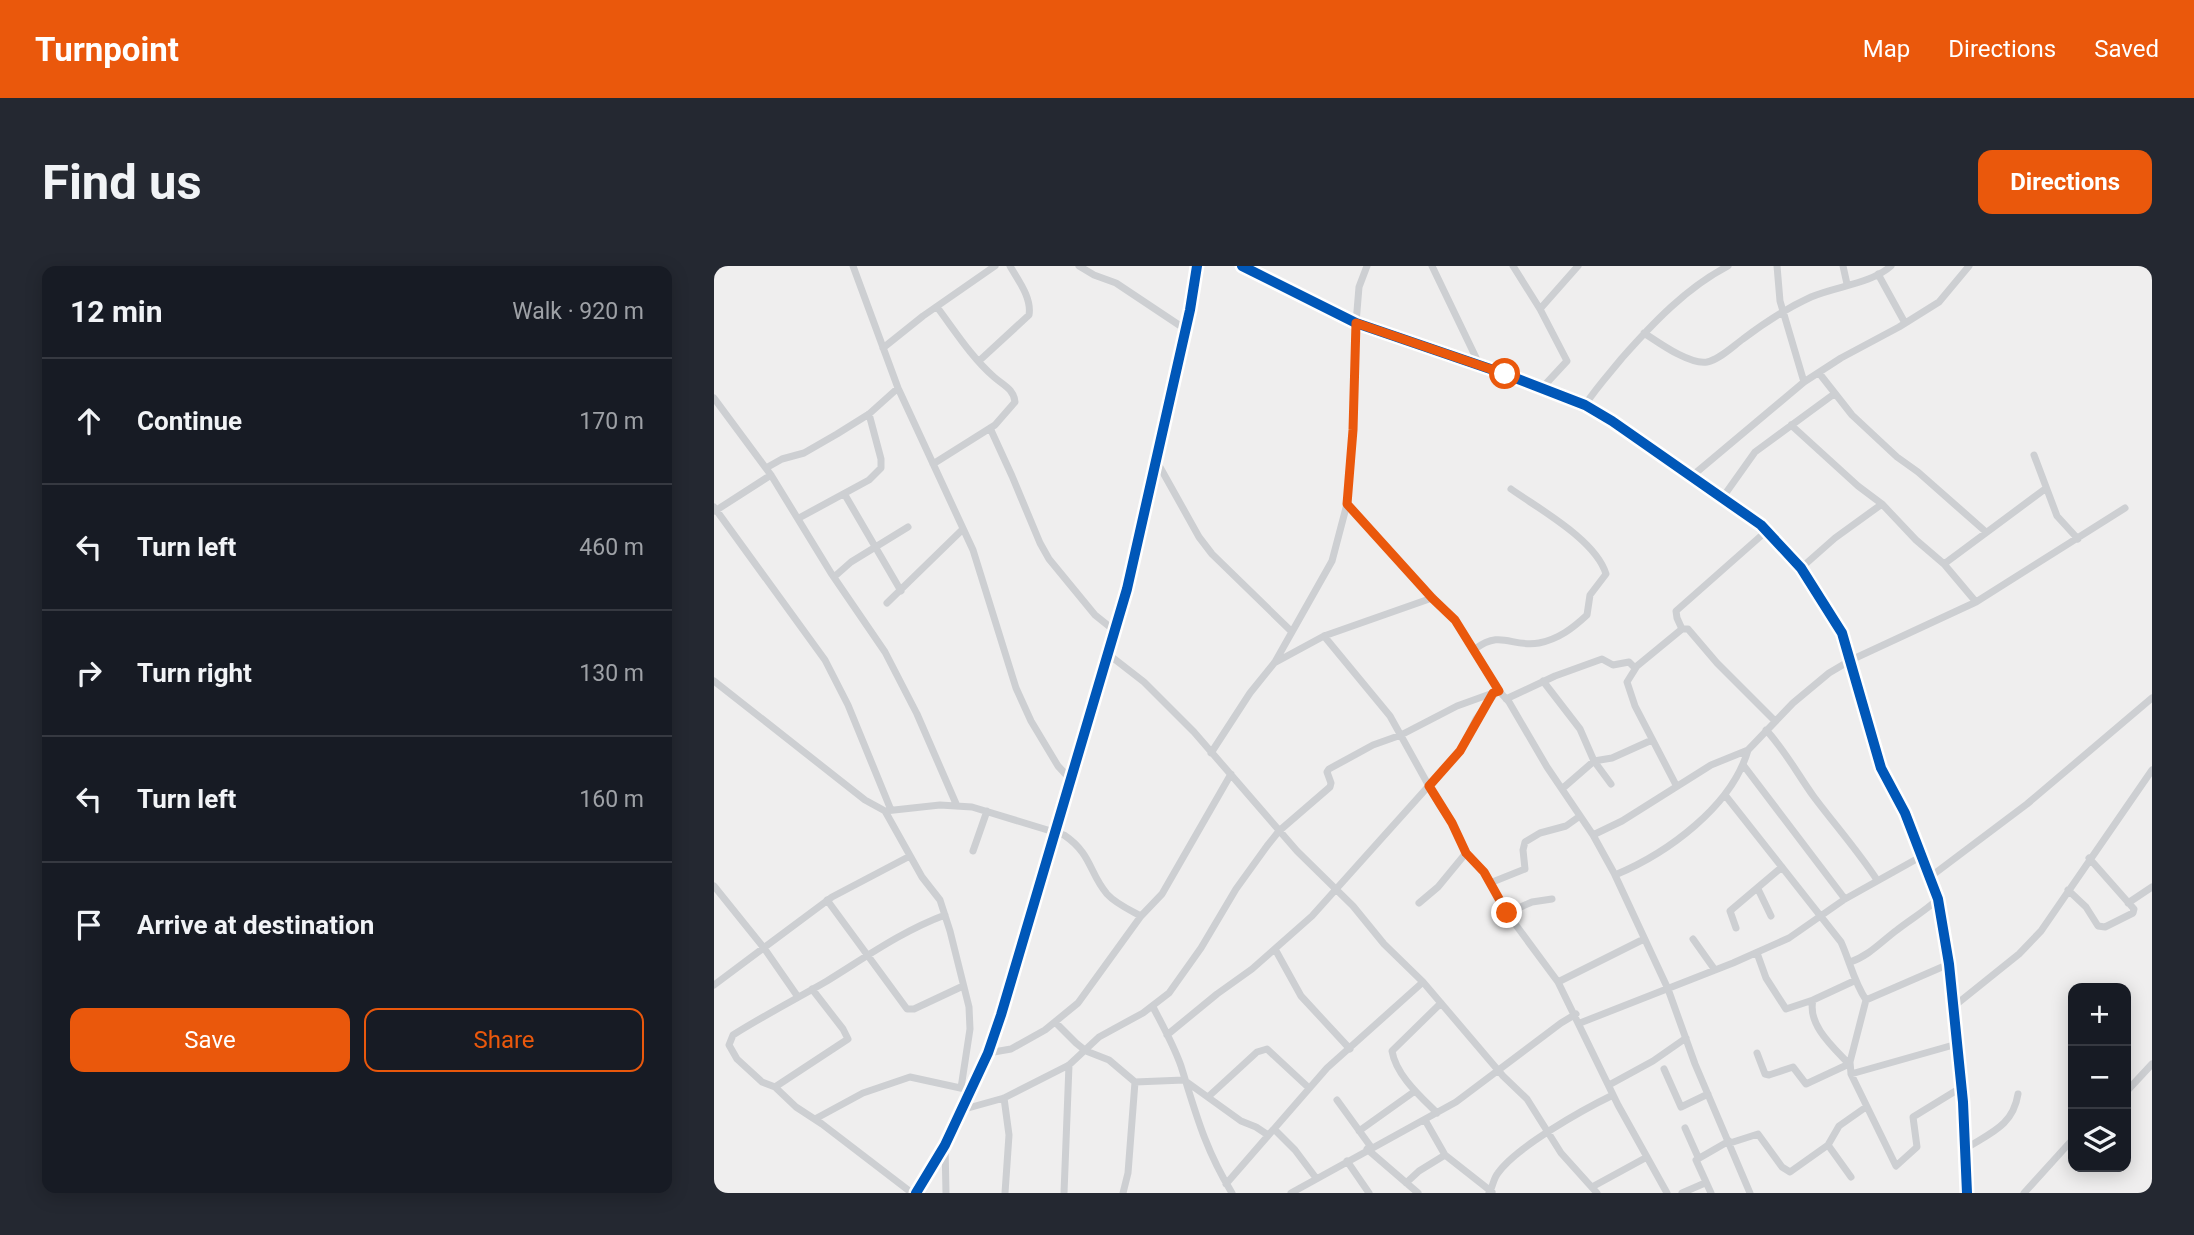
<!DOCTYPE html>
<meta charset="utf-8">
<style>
:root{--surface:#171b24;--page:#242831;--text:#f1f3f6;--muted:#9ea1a6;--line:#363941;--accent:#ea580c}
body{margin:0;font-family:Roboto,sans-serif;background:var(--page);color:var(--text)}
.controls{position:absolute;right:21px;bottom:21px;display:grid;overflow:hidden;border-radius:14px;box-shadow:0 4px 18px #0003}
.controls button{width:63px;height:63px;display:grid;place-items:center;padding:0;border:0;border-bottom:2px solid var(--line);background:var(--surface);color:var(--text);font:35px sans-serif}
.stop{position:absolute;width:21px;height:21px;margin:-16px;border:5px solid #ea580c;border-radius:50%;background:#fff}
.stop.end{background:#ea580c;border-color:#fff;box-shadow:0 2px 7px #0008}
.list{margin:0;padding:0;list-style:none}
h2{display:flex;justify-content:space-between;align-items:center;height:91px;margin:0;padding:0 28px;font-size:30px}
h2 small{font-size:23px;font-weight:400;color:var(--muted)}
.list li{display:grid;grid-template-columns:46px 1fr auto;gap:21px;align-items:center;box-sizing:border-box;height:126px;padding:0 28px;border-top:2px solid var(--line)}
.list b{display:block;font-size:26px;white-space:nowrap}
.list em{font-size:23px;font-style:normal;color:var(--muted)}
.actions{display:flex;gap:14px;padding:21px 28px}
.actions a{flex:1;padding:16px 0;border:2px solid var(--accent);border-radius:14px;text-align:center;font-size:24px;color:var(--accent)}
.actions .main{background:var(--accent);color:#fff}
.icon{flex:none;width:38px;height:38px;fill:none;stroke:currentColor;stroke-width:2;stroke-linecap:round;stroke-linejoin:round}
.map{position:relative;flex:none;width:1438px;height:927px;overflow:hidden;border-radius:14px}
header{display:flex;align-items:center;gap:42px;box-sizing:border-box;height:98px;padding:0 35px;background:var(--accent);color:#fff}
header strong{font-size:33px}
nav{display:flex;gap:38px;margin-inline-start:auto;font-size:24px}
.intro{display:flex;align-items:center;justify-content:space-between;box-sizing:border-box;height:168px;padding:0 42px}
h1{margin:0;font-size:49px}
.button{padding:18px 32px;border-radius:14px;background:var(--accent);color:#fff;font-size:24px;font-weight:700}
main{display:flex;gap:42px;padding:0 42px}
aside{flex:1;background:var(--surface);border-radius:14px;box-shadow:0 4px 18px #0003}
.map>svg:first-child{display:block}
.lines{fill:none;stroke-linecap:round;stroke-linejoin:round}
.street{stroke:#cdcfd2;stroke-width:7}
.secondary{stroke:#cecfd2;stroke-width:10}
.cycleway-casing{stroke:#fff;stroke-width:15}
.cycleway{stroke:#0057b8;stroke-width:10}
.route{stroke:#ea580c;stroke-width:9}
</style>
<header>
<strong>Turnpoint</strong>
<nav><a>Map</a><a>Directions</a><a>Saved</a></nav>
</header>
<div class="intro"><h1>Find us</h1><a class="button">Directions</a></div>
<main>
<aside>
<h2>12 min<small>Walk · 920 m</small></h2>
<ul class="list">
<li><svg class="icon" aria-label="ahead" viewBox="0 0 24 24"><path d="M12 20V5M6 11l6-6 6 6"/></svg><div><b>Continue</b></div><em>170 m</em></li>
<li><svg class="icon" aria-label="left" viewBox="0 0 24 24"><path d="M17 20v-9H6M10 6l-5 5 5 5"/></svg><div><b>Turn left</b></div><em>460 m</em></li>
<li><svg class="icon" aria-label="right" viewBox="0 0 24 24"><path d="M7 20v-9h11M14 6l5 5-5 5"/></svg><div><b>Turn right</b></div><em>130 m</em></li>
<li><svg class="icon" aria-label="left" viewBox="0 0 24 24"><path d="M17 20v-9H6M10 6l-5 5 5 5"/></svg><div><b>Turn left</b></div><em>160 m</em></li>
<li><svg class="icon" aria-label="arrive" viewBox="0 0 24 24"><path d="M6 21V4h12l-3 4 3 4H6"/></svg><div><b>Arrive at destination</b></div></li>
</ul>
<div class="actions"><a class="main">Save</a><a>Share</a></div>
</aside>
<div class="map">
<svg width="1438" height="927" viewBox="0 0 1438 927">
<rect width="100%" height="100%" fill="#efeeee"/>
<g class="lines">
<path class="street" d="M139,0L184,122L259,284L302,422L317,455L344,500L357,514
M365,0L380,9L402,17L471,63
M528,0L642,57L791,108L871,139L898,155L1047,259L1087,302L1128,367L1167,502L1191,547L1224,633L1235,698L1249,836L1253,927
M718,0L766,100
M799,0L826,43L853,95L828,122
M1063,0L1066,35L1090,116
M1129,0L1133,18
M1164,8L1191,57
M826,43L864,0
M930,67C944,76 975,99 993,96C1006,93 1018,81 1029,73C1050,57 1073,42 1097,31C1122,20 1157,18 1177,0
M169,82L209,50L281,0
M265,95L315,49C318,32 304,14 296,0
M1105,107L1138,149L1183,191L1204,206L1272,266
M0,132L57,209L117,307L171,386L203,448L243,540
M871,139C882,122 895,108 908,92C939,57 972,22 1014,0
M1077,159L1144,220L1168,238L1202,274L1230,298L1262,336
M276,162L298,210L326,277L335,293L381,349L401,365
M1320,189L1343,250L1364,273
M442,194L485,271L498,288L577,365
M219,198L281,159L301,136C300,123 289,119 280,111C258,92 241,65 223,41
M52,202L68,193L90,187L123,168L155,148L184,122
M978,210L1090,116L1127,92L1185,61L1225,36L1255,0
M131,229L187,325
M1009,231L1041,186L1120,128
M633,238L718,332L741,354L785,425L795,436L833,501L879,569L900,607L954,723L981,798L1036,927
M0,241L111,394L134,439L177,544
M1,245L57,209
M85,252L155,214L167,202V193L155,148
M1230,298L1331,223
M1087,302L1121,272L1168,238
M120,311L137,296L194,261
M173,337L249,263
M968,363L963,352L962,345L1048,269L1051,264
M610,370L676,450L726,540L738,557L752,587L770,606L793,647L844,716L904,839L953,927
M761,383C788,363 797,382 825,377C845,373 859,362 873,349L876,329L892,308C882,274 825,243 797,223
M394,388L430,416L480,466L583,585L639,640L670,678L709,716L789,810L813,833L847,887L883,927
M562,396L610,370L718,332
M0,415L151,534L171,545L226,539L258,541L350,569C378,588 375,607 393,628C402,638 416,644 427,650
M829,415L866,463L880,495L897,518
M792,433L841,410L888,393L899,399L915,396L921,402
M1052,464C1071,484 1084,509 1100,531C1121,559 1144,585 1163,614
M497,487L536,427L561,396L618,295L633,238L639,164L642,57L645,21L653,0
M1030,500L1131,633
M962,519L921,440L913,416L923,400L968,363H974L1003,397L1061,455
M849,522L880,495L898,492L938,474
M1011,529L1127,676C1136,696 1140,716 1152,734L1136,796L1137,808L1182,900L1203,881L1199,851L1248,821
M171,545L208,611L226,634L236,665L255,741L256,763L247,822
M879,569L908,555L997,499L1034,484L1079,437L1115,407L1137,394L1262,336L1411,242
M259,585L273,545
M901,609C954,587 1018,540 1034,484
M1216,611L1313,538L1438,432
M776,617L811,603L809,584L811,576L826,567L852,560L866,550
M0,620L50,682L84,731
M1044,623L1057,650
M1354,624L1372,641L1384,660L1391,661L1419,647L1420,643L1375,592
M113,634L193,743H200L249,720
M705,637L724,621L752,587
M1414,637L1438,621
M793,647L818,636L838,633
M1022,662L1016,645L1068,601
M979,673L1001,704
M561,683L587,730L636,783
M1043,687L1052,712L1072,743L1099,734L1140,715
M1136,696C1155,690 1168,675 1183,664C1197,653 1211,645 1224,633
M844,716L930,673
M0,719L118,631L196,590
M1152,734L1235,698
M439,741C449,760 460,780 467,800C482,848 491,883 518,927
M1239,741L1305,688L1327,665L1438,504
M342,757L362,777L372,785L395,794L421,816L470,814L527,855L542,861L554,869
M866,757L1019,697L1075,672L1131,633L1208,590
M453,769L503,728L538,703L598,650L746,485L762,453L782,426
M274,787L297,783L331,764L364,737L427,650L448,628L517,508
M1043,787L1051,808L1055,809L1079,801L1092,818L1135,798C1120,782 1093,759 1099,734
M950,803L967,841L994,828
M1137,808L1243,778
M895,819L939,795L972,772
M61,821L134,773L129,763L98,723
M1412,826L1438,798
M494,831L543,786L553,783L595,822
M290,832L295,869L291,927
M623,834L657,881
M247,844L290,832L355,799L385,771L429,747L455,727L487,682L522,623L553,580L565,565L616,521L617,517L613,506L615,503L659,479L687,469L743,440L779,427
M723,847C706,830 682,809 678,785L727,737
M101,853L149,827L196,811L251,823
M711,854L731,889L778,926
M971,862L984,891
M560,863L581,884L602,912
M645,865L701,825
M1016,877L1044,868L1068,901L1076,906L1114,879L1125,860L1152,841
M231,879L232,927
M1114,879L1137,911
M653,883L704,927
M1251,883C1276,867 1299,860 1304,828
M633,895L655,927
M692,917L705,905L731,889
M512,918L613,802L709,716
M878,921L933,891
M198,927L108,858L82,841L61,821L48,816L23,793L15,779L19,769C49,750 82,733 113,715C152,691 188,665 231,649
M350,927L355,799
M409,927L414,907L421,816
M577,927L742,836L847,757L862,748
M775,927C779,921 779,913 784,907C802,881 870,843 899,829
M968,927L991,917
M997,927L982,894L1015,875
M1310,927L1359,873"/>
<path class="secondary" d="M202,927L231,879L274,787L287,749L413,323L476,44L483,0"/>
<g class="cycleway-casing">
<path id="cycleway" d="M528,0L642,57L791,108L871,139L898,155L1047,259L1087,302L1128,367L1167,502L1191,547L1224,633L1235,698L1249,836L1253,927
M202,927L231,879L274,787L287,749L413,323L476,44L483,0"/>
</g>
<use href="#cycleway" class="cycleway"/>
</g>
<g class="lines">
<path class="route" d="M791,108L642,57L639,164L633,238L718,332L741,354L785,425L779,427L746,485L715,520L738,557L752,587L770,606L793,647"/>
</g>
</svg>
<div class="controls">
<button>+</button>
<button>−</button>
<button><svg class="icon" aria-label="layers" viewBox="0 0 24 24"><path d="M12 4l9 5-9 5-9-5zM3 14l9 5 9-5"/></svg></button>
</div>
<div class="stop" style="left:791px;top:108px"></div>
<div class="stop end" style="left:793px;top:647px"></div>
</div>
</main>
